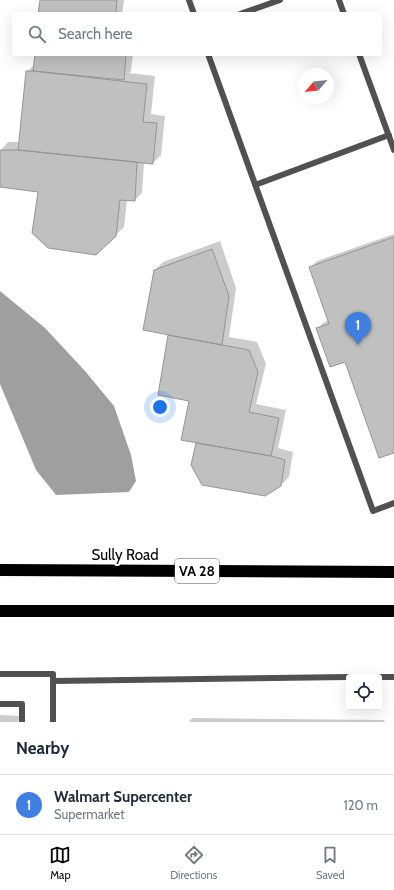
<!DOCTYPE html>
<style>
:root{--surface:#fff;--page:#f2f2f3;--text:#1f2937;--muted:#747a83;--line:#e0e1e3;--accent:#000}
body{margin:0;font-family:Cabin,sans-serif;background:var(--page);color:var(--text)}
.controls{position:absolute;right:12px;bottom:12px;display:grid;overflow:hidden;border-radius:4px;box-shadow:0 4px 16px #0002}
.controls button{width:36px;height:36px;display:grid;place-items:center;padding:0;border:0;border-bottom:1px solid var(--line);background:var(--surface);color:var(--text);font:20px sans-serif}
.compass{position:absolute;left:298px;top:68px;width:36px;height:36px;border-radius:50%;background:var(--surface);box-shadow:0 4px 16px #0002;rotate:242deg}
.you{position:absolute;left:160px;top:407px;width:14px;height:14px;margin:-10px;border:3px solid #fff;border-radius:50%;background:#1a73e8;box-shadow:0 0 0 6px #1a73e833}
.badge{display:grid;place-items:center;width:26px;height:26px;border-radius:50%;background:var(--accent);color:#fff;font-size:13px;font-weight:700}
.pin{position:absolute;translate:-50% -33px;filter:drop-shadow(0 1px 2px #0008)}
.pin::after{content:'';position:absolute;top:21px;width:14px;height:12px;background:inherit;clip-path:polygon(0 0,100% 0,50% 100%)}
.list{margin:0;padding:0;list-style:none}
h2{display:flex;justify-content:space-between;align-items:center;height:52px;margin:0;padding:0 16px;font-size:17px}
h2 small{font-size:13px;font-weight:400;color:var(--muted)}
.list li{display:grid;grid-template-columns:26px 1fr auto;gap:12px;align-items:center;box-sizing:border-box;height:60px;padding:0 16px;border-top:1px solid var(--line)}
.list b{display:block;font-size:15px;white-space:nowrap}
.list p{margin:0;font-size:13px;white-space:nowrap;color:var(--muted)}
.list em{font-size:13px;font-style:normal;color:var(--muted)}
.icon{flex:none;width:22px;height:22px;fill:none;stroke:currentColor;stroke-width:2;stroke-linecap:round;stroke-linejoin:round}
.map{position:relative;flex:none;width:394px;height:722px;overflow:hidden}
.search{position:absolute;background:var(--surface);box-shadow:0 4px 16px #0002;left:12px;right:12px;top:12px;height:44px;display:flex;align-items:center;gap:10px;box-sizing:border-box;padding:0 14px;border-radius:4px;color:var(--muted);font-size:15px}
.sheet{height:112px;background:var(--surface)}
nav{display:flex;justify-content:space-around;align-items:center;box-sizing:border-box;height:56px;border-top:1px solid var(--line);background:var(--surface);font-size:11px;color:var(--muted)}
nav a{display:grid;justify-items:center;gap:2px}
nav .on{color:var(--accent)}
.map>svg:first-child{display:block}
.water{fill:#9f9f9f}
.shadow{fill:#0003}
.building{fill:#c0c0c0;stroke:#959595}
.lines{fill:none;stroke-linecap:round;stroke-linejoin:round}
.service{stroke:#515151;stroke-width:6}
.motorway{stroke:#000;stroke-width:12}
.labels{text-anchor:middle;stroke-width:4;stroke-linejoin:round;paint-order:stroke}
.shield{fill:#fff;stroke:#4c4c4c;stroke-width:1}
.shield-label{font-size:14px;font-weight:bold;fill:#000}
.street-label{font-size:15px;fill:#000;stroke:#fff}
</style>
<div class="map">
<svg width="394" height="722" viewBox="0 0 394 722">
<rect width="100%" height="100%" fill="#fff"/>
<path class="water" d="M0,291L45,328L85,371L114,406L131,455L136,481L129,492L56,495L36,470L0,384Z"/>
<path class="shadow" d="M41,0H124L122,14H39Z
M36,54H133L131,71L129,73L155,76L151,114L165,116L161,155L153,163L144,162L142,193L135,200H127L124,227L96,254L39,191L0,186L1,150L8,142H20L27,72L35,64Z
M394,234V452L345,361L317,329L323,323L329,320L311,267L317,261Z
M220,241L236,288L229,337L257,342L266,364L256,404L286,410L278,448L293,452L289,477L281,485L192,465L197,442L190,401L159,394L169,334L155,270L163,262Z
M0,715L19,716V719L18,722H0Z
M192,718L384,720L385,722H189Z"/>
<path class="building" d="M40,0H117L116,14H38Z
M35,54H126L124,80L33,71Z
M26,71H33L147,84L143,122L157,123L153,164L18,150Z
M0,150H18L137,162L135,201L120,200L116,236L96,255L48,248L32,233L38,192L0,187Z
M394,237V453L379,458L345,362L330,367L316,328L329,324L309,267Z
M212,249L229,296L222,345L143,330L154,270Z
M168,335L249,350L258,372L249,412L279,418L271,456L181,440L189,401L158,395Z
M196,443L271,456L285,460L281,486L265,496L202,485L191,465Z"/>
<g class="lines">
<path class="service" d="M189,0L194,14
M339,0L344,14
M240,14L280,0
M208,54L373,511L394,503
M359,54L394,150
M255,185L389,135
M0,674H53V722
M379,677H394
M53,681L349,677
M0,704H22V722"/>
<path class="motorway" d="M0,570L394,572
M0,611H394"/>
</g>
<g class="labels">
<rect class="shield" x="175" y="559" width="44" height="24" rx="3"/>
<g class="shield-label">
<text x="197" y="576">VA 28</text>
</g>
<g class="street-label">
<text x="125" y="560">Sully Road</text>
</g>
</g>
</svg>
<div class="controls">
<button><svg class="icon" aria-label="locate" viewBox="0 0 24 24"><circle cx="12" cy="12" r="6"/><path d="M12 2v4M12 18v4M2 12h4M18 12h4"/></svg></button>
</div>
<svg class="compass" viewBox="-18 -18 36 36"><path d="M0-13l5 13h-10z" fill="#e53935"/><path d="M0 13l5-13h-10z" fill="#747a83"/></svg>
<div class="you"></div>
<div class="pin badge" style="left:358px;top:345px;background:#3f7fe0">1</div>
<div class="search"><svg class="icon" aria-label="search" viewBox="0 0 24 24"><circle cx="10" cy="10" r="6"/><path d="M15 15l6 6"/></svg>Search here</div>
</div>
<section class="sheet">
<h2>Nearby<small></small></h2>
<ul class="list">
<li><span class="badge" style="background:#3f7fe0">1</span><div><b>Walmart Supercenter</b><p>Supermarket</p></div><em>120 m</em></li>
</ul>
</section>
<nav>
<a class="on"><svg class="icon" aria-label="map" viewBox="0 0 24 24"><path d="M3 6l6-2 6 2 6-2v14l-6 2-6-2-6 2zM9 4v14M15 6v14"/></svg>Map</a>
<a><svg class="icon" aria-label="directions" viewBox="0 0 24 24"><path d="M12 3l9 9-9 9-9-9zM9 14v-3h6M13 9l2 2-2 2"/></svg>Directions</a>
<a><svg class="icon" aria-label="saved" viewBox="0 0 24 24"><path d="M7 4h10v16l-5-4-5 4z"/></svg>Saved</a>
</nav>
